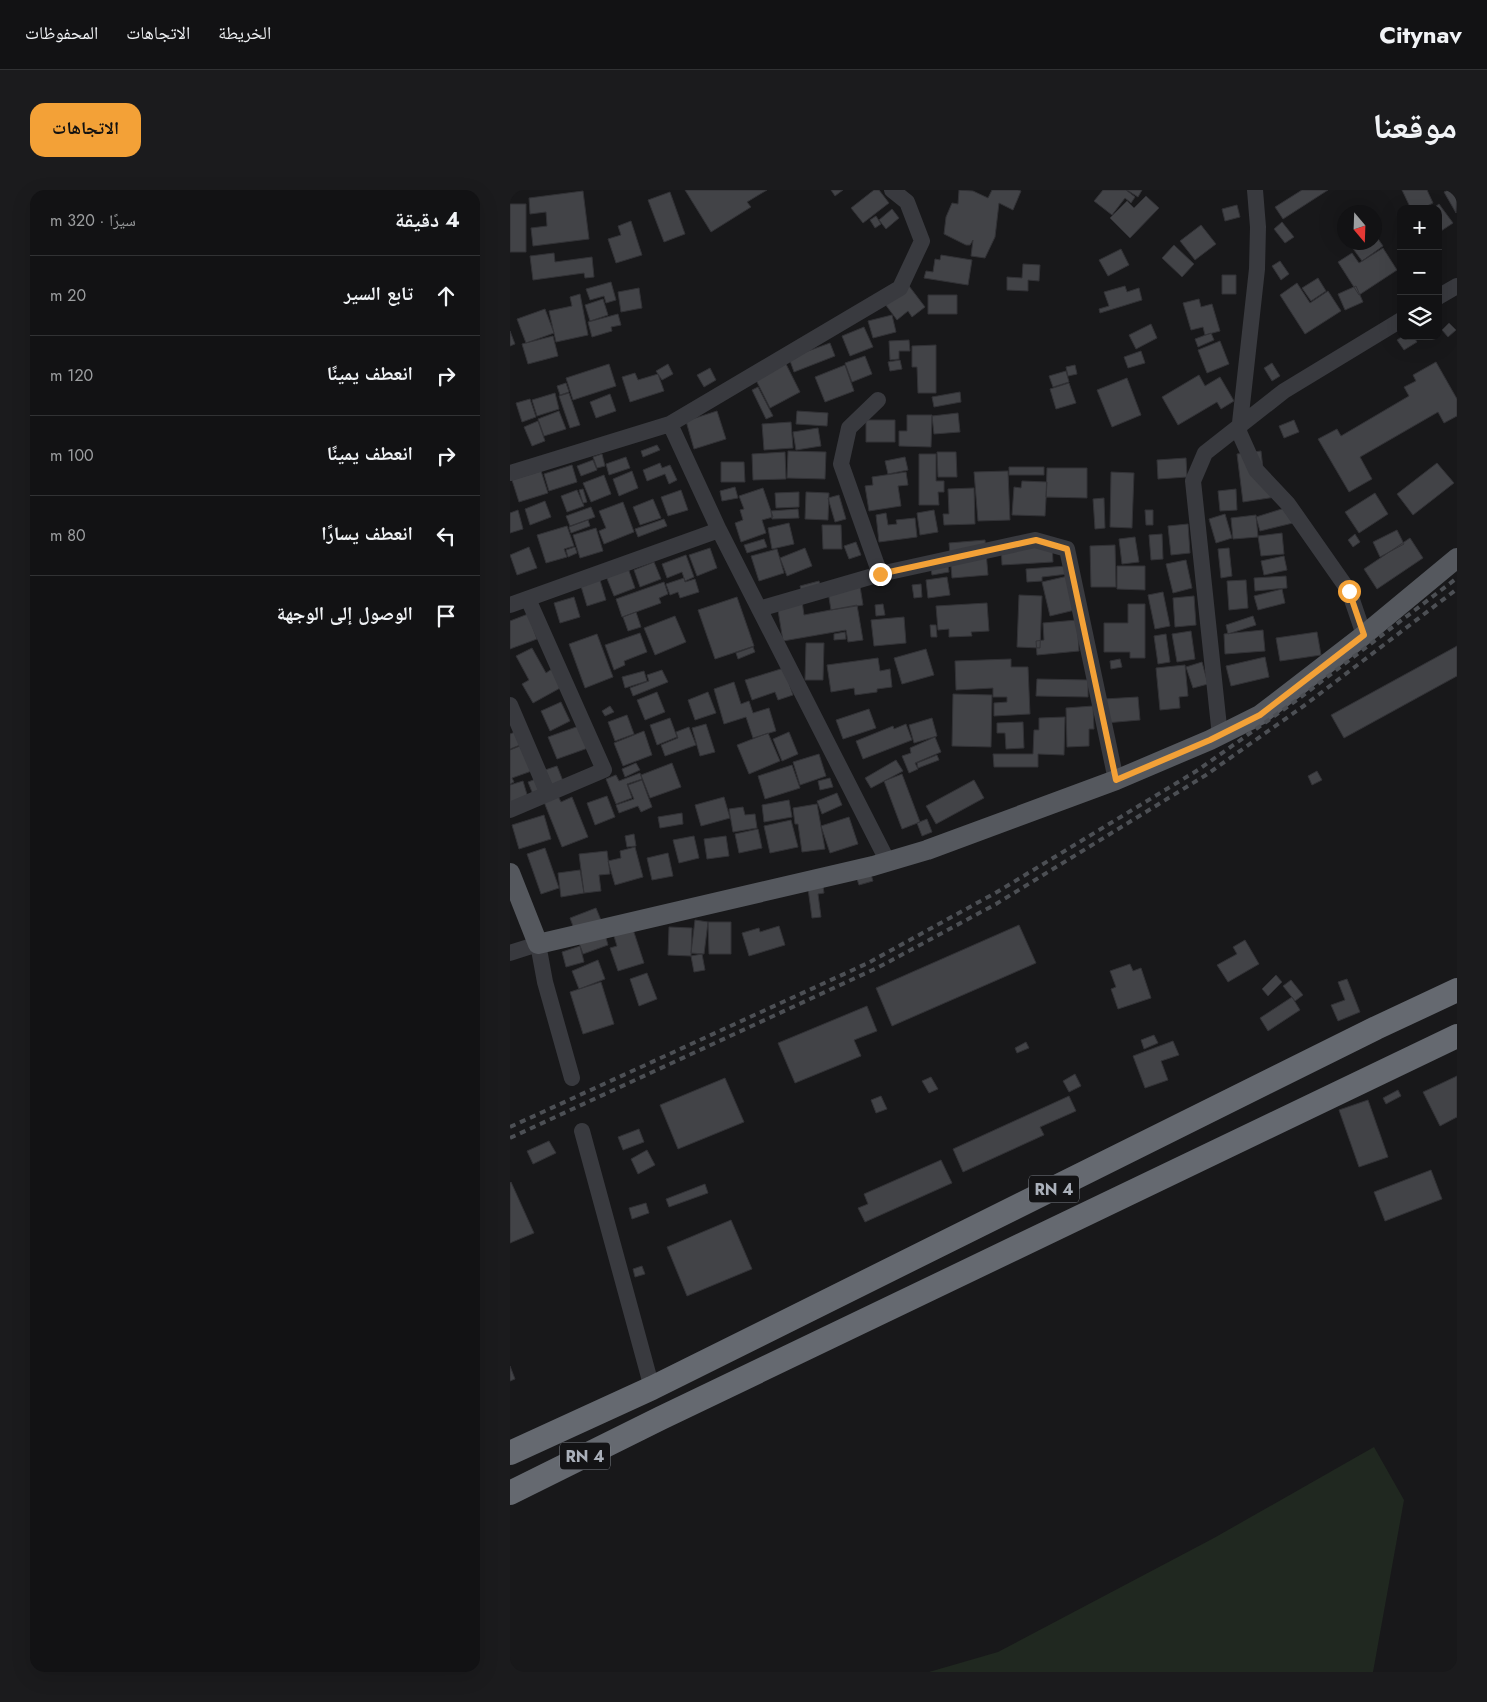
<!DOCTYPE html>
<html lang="ar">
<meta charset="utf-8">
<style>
:root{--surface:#121214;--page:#1b1b1d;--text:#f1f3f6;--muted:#9c9ea0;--line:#313234;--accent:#f3a137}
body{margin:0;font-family:Jost,"Noto Naskh Arabic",sans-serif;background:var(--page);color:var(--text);direction:rtl}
.controls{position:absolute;right:15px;top:15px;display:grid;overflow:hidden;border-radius:10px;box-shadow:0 5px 20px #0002}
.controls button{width:45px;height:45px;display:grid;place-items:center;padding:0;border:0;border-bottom:1px solid var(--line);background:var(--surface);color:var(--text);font:25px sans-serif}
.compass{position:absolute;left:827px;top:15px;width:45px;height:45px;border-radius:50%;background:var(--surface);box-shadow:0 5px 20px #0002;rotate:161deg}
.stop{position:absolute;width:15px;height:15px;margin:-11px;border:4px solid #f3a137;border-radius:50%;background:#fff}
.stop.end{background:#f3a137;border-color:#fff;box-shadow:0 1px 5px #0008}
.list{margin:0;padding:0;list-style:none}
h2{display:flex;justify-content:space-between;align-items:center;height:65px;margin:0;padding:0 20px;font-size:21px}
h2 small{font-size:16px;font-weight:400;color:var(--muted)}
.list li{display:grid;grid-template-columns:32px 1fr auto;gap:15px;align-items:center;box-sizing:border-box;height:80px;padding:0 20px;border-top:1px solid var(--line)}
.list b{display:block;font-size:19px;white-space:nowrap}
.list em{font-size:16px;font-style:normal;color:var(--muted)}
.icon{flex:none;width:28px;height:28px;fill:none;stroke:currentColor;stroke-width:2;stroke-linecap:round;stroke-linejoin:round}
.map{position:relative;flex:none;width:947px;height:1482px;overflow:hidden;direction:ltr;border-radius:15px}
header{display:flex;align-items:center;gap:30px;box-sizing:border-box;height:70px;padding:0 25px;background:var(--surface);border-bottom:1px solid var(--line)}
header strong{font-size:24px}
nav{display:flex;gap:28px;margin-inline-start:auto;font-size:18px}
.intro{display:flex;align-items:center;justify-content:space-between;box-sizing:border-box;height:120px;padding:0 30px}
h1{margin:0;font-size:35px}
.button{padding:12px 22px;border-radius:15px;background:var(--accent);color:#111;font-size:18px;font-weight:700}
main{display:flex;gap:30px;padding:0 30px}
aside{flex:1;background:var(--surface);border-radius:15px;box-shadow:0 5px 20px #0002}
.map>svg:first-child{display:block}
.green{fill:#202820}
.building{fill:#424347;stroke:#323236}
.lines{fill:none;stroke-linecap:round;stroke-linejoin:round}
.minor{stroke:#393a3f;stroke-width:16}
.major{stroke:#55585e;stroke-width:20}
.highway{stroke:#656970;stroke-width:24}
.rail{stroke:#4c4f54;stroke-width:4;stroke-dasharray:6 5;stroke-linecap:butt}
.route{stroke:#f3a137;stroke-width:6}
.labels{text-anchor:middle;stroke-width:5;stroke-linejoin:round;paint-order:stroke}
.shield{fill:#131315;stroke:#7d8188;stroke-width:1}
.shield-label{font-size:16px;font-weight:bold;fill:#aab0ba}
</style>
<header>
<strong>Citynav</strong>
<nav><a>الخريطة</a><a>الاتجاهات</a><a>المحفوظات</a></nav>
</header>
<div class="intro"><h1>موقعنا</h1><a class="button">الاتجاهات</a></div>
<main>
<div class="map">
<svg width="947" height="1482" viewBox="0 0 947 1482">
<rect width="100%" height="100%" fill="#18181a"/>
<path class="green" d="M864,1257L894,1310L863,1482H419L488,1462L704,1348Z"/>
<path class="building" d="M175,0H257L237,12L241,17L201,42Z
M321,0H333L325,6Z
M364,0H369L379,13L353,33L341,18Z
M449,0L463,1L478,8L482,0H508L511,1L503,20L489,13L485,47L475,68L461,66L463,50L460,55H456L434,44L436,27L442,13L448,14Z
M593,0H616L625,7L621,13L615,8L602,25L584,11Z
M617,0H632L628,7Z
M792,0H818L773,29L765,17Z
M892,0H917L923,13L911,19H901Z
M938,0H947L946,23L934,2Z
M73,1L79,49L23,56L21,38L37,36L36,22L20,24L19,8Z
M160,2L175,44L154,52L138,10Z
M636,6L649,18L620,48L600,28L617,11L624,18Z
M0,14H16V62H0Z
M929,14L943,33L928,43V19H922Z
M727,15L730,27L715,31L712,19Z
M382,19L389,28L376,39L369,30Z
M366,26L371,34L365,38L360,30Z
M121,31L132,65L106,73L98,49L111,45L108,36Z
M772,32L784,47L775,53L764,39Z
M691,35L706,54L685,70L670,51Z
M864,43L873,56L852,71L839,53L864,52Z
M664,55L684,74L672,87L652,68Z
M873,58L887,80L849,105L828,72L842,63L849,73Z
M611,59L619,75L598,86L589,70Z
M44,63L45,72L82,67L84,87L75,88L74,83L23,90L20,66Z
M431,65L462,70L458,95L414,88L416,81L423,82L425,69L430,70Z
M770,71L779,84L771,90L762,76Z
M513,74L530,75L529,91L518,90V101L497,100V87L512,88Z
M712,85H726V104H712Z
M808,88L816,101L801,111L792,98Z
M101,92L106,110L96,113L94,106L80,110L76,99Z
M396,92L415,117L402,127L398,121L387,130L372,110Z
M787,93L800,113L818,101L831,121L795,144L770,105Z
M615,96L617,102L629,98L632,110L590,123L589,119L599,116L594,102Z
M846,96L853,112L835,120L828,104Z
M129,98L132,118L111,122L108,102Z
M70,104L78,145L46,152L39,121L62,116L60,107Z
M418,105H447V124H418Z
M93,109L98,125L80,131L75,115Z
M689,109L691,117L702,114L710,141L695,145L693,137L681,140L673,113Z
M35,119L44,143L16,153L7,129Z
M108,124L111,135L101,137L102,141L82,147L78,132Z
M382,125L386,142L363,148L358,131Z
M939,133L946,140L938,147L932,140Z
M641,134L647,148L626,159L619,145Z
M354,137L363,157L340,166L332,146Z
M0,141L5,154L0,156Z
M701,143L704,150L688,157L685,149Z
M43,146L48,166L18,174L12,154Z
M893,146H903L907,152L894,160L887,150Z
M399,150L400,161H389V169L380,170L379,151Z
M710,151L719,174L697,183L688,160Z
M320,153L325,166L284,182L279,168Z
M426,155V203H408L407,177H402V156Z
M631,161L635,173L618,178L614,167Z
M355,166L362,184L342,192L335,173Z
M390,170L392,179L380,181L378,172Z
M926,172L947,209V226L934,233L928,222L850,267L862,289L839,302L808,249L827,239L831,246L899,206L894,197L906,191L903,185Z
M762,173L770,186L762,191L754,178Z
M99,174L106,196L63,210L56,188Z
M158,174L163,184L152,190L146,181Z
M276,174L290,202L260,218L246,190Z
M335,175L344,201L315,212L305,187Z
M565,175L567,184L558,186L556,177Z
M200,178L206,190L194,197L187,185Z
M556,181L559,192L543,197L539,186Z
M125,183L128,190L148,184L154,201L120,212L112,187Z
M689,185L695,196L710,187L724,211L711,219L707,212L668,235L652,207Z
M617,188L631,225L602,237L587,200Z
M56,193L59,202L50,205L47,196Z
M559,193L566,213L546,219L540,199Z
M248,197L263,226L256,229L242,200Z
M450,202L451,212L424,217L422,207Z
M45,203L49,219L27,226L22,210Z
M59,203L70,235L60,238L49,206Z
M100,204L106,221L86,228L80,212Z
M20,209L26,227L12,232L6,213Z
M49,221L56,239L34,246L28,229Z
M207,221L216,249L184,259L176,231Z
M287,221L318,223L317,236L286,234Z
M448,223L450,242L424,244L422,226Z
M397,225H422L421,257L389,256V241H397Z
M356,230H385V252H356Z
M784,230L789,242L774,248L769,236Z
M28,231L35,251L22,256L14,237Z
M281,232L283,258L254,260L252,234Z
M308,238L311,256L286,260L283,242Z
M147,255L150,260L133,267L131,261Z
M278,261L316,262L315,289L277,288Z
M751,261L754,288L766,307L733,312L727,264Z
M275,262L276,289L243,290L242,264Z
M427,262H446L447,287H428Z
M92,264L95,276L87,278L83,267Z
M409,264H426V291H434V302H428L429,315H409Z
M116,267L120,278L99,285L96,274Z
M395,267L398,280L378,284L375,271Z
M676,268L677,287L648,289L647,270Z
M83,270L87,280L71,286L67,276Z
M211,272H234L235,292H211Z
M150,273L152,278L160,275L167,290L159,294L155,284L137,291L133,280Z
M927,273L944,293L903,325L887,304Z
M62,275L67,292L39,301L34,284Z
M499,277H534V285H499Z
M537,278H577V308L536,307Z
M31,281L38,303L9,312L2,290Z
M122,281L128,298L109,306L103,289Z
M498,281L500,330L468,331L464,282Z
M396,282L398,295L388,296L391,316L359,321L355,296L363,295L362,287Z
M601,282L624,283L622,338L600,337Z
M94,285L101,304L81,312L73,293Z
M512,291L537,292L535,326L502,325L504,297L511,298Z
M225,297L228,308L212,311L210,301Z
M253,298L263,327L252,330L256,343L231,352L225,333L233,330L230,320L234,319L229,306Z
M464,298L465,334L434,335L433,324H439L438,299Z
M73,299L77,312L73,313L69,300Z
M726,299L727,320L710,321L708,301Z
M67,300L74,316L57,322L51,306Z
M171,300L178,320L158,326L151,307Z
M289,302V317L266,318L265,303Z
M296,302L319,303L318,330L295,329Z
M865,303L878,324L849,343L835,322Z
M329,305L336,329L325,332L318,308Z
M594,308L595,338L585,339L583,309Z
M143,309L151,328L130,335L123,317Z
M35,311L41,327L20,335L15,319Z
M113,312L124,342L94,354L89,341L96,338L89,321Z
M81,317L85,327L60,336L56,326Z
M778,317L783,333L750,341L746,327Z
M288,319L289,328L262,329L261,321Z
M8,320L13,339L0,343V323Z
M424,320L428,342L410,345L407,323Z
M635,320H643V335H636Z
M376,323L378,335L387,334L386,330L405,328L407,347L369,352L366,325Z
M715,324L722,348L706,353L699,329Z
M746,325L748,347L723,349L721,328Z
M154,329L157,336L128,347L125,339Z
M78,330L80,336L61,343L59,337Z
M279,333L284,354L262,359L258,338Z
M678,334L680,363L661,365L658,336Z
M312,335H331L332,359H313Z
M57,336L64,356L54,359L57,367L36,373L27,345Z
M86,338L93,361L70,368L63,345Z
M887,340L894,354L870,367L863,352Z
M772,343L774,364L751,366L748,346Z
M652,344L653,369L641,370L639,345Z
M845,344L850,352L843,357L838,350Z
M625,347L629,372L612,374L609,349Z
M900,348L913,368L867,399L854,379Z
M254,349L257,357L237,363L234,355Z
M475,350L478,385L442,388L439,353Z
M346,352L351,365L339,369L334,356Z
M491,354H542L543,372L492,375Z
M605,355L606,397H581L580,356Z
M19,357L27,378L7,385L0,365Z
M65,357L67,363L58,367L56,360Z
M200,358L207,378L187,386L179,365Z
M295,358L302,376L277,386L270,368Z
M719,358L722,386L711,388L708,359Z
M267,359L274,383L249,391L241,366Z
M176,365L184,387L175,391L172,382L157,388L152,374Z
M774,366L777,380L754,385L751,371Z
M676,370L682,398L663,403L656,374Z
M144,372L151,389L130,397L124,380Z
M438,375L439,382L422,385L421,379Z
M557,376L558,384L532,387V391L517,392L516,379Z
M607,376H635V400L607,399Z
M118,378L125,398L104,406L96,386Z
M558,386L565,420L540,426L532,392Z
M776,386L777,398L745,401L744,388Z
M89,387L96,410L77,416L70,393Z
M437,387L440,405L418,408L416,390Z
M174,388L175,392L185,389L189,402L170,408L168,402L160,405L156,394Z
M349,390L353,415L321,420L317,395Z
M736,390L738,418L719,420L717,391Z
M309,391L312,402L293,407L290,396Z
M154,392L158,404L149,408L151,413L112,427L106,409Z
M411,394L412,407L404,408L402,395Z
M772,399L775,413L748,420L744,406Z
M653,402L660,436L645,439L638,405Z
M291,404L294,425L347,415L353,450L338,452L336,440L273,451L266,408Z
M509,405L532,406L530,458L507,457Z
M684,406L686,435L665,437L663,408Z
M64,407L70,427L50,433L44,413Z
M227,407L244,456L205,469L188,420Z
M477,413L479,441L461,442L462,446L439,447V439L428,440L426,416Z
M373,414L375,425L366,426L365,415Z
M618,414H635V468H620V462H594V433H618Z
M126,422L131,437L118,441L113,427Z
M18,424L27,449L0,459V431Z
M165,426L176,452L145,465L134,438Z
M743,426L746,435L718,444L716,435Z
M394,427L396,453L364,456L361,430Z
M567,430L569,461L527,465L526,451L534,450L533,433Z
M420,435H426L427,447H421Z
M753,440L755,461L715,464L714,444Z
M681,441L685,469L667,472L662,444Z
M335,442L336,449L324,450V444Z
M807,442L811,465L770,471L766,448Z
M130,443L137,462L114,471L115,475L104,480L95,455Z
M87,444L103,487L75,498L59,454Z
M656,444L660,472L648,474L644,446Z
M296,453H314L313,490H295Z
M947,456V486L834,548L821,525Z
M243,457L245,462L228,469L226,463Z
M22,458L36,483L42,479L52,497L23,513L12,494L19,490L6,466Z
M416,459L424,485L392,494L384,468Z
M755,467L759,487L721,496L716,476Z
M368,468L370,481L380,479L382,497L367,499V502L345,505L344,498L321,502L317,475Z
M501,469V477H518L520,524L484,526V513L497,512V507H483V498L446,500L445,471Z
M610,469L612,477L601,479L600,471Z
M692,472L698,494L683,498L676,477Z
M675,475L678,506L669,507L670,518L650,520L646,478Z
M274,478L283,505L268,510L265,502L242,510L235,490Z
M152,480L158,492L123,506L120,498L139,491L137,485Z
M134,481L137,491L115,498L112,487Z
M527,489L578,490V507L526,506Z
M224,492L231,514L239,511L243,523L259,518L266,541L243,548L236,527L214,534L204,499Z
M147,502L155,522L135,530L127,510Z
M198,502L206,523L185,530L178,510Z
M443,504L482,505L481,557L442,556Z
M628,507L630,530L595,533L594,509Z
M51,512L60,531L40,541L31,521Z
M100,516L104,522L95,526L92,521Z
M583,516L584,539H579V556L557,557L556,518Z
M359,519L366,538L333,549L326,530Z
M117,525L124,544L105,551L98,532Z
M555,527L554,565L528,564V577H484L483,564H523L524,540H529V528Z
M160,528L167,547L147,555L140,535Z
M422,528L427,546L404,553L399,535Z
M513,532L514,558L496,559L495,543H487V533Z
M196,534L205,562L190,566L182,538Z
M396,534L402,550L353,569L346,551L383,536L384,539Z
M69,536L78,558L47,569L38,547Z
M179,537L186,555L155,566L151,555L168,548L166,542Z
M134,541L142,565L113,576L104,553Z
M5,542L10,555L0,559V544Z
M279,542L288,564L272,571L263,549Z
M258,543L270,571L239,584L227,555Z
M425,547L431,562L405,573L408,579L399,583L392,566L401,563L400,558Z
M20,552L30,578L2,588L4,592L0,594V560Z
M309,564L316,586L290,595L283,572Z
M427,565L429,570L408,578L407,573Z
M386,570L393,581L361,598L355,588Z
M126,573L130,580L115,587L112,579Z
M162,573L171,597L140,608L131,585Z
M282,575L290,598L255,609L248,586Z
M47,576L53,591L26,612L18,592L31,587L29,582Z
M807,581L812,590L802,595L798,586Z
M130,583L132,589L117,594L122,608L106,614L96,589L106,585L109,591Z
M392,584L410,632L392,639L374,591Z
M320,588L323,597L310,600L308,591Z
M132,590L142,617L131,622L128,616L109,623L106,615L124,609L118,595Z
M464,590L474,608L426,634L416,616Z
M13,591L21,618L0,624V595Z
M327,603L332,615L312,624L307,611Z
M48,606L51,612L62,607L78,647L52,657L34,612Z
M97,606L105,627L85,635L77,613Z
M214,607L220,628L191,636L185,615Z
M279,610L282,627L254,632L252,615Z
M307,614L315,659L292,662L288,634H285L283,618Z
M233,617L235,625L245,624L247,638L223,642L219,619Z
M172,623L173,634L150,638L148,627Z
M34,625L41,649L9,659L2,635Z
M339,627L348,654L320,663L311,636Z
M417,629L422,642L412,646L407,633Z
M281,630L288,657L260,663L254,636Z
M248,639L252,658L229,663L225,644Z
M124,644L126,656L117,657L115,646Z
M184,646L189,668L169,673L163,650Z
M216,646L219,666L197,669L194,649Z
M125,657L133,687L105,695L98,671L111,668L110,661Z
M35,658L49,698L31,704L17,664Z
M97,661L100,684L89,685L91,701L74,703L69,664Z
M158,663L163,686L142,690L137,668Z
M359,678L363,691L349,695L345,683Z
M70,680L74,703L51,707L48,683Z
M312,689L314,703L308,704L311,727L302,728L297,691Z
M86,718L95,740L66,744L60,728Z
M118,724L134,773L108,781L100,758L107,756L99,730Z
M185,730L198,732L194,764L181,763Z
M198,732H221V764H199Z
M509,735L526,773L382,836L366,798Z
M269,736L275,755L239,766L232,743L249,738L250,742Z
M159,737L182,738L181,766L158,765Z
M94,741L98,755L73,764L68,750Z
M735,750L749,774L718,792L707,775L727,764L723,757Z
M70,756L74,772L56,777L52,762Z
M192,764L195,780L184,782L181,766Z
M88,770L95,789L69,799L62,781Z
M620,774L623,781L631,778L641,808L608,819L601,799L606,797L600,781Z
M137,783L147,809L129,816L120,789Z
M766,785L772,792L758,806L752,799Z
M837,789L850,822L828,831L821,815L835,810L828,792Z
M781,790L793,805L785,811L773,796Z
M91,792L104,834L73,844L60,802Z
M782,807L790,820L758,841L750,828Z
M357,816L367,841L344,850L351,866L285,893L268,853Z
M644,845L648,853L634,859L631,850Z
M663,851L669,865L651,871L658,890L635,898L623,866Z
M516,852L519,858L507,863L505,858Z
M565,884L571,896L559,902L553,891Z
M947,886V927L930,936L913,902Z
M421,887L428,899L419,903L412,891Z
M215,888L234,932L168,959L150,915Z
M888,900L891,906L876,914L873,908Z
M371,906L377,919L366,923L361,910Z
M559,906L566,921L530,937L534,945L453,982L443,959Z
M858,910L878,967L849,977L829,920Z
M129,939L134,952L113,960L108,947Z
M39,951L46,963L23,974L17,961Z
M137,960L145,975L128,984L121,969Z
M431,970L442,993L355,1032L348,1018L358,1014L354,1004Z
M921,980L932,1009L875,1031L864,1002Z
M1,992L24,1043L0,1053V993Z
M195,994L198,1003L159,1017L156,1009Z
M136,1013L139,1023L122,1029L119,1018Z
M221,1030L242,1079L177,1106L157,1057Z
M132,1076L135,1084L125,1087L123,1079Z
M0,1176L5,1189L0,1191Z"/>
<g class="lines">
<path class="minor" d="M745,0L748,37L747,79L729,242L746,280L778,314L839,401L854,445
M928,107L947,96
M368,210L339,238L331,274L370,384
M160,234L209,340L378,672
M0,283L160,234L390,98L412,51L397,12L382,0
M0,415L209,340
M249,419L370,384L525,350L557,359L606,590
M0,515L38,604
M710,546L683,291L695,263L774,201L891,130
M0,620L94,580L18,409
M0,763L28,754L35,792L62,888
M72,941L142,1198"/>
<path class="major" d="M0,683L28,754L363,676L417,660L606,590L700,550L750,525L854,445L947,368"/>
<path class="highway" d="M0,1263L142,1198L866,838L947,800
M0,1303L151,1228L947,846"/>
<path class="rail" d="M0,937L358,773L487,702L688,580L787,510L947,388
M0,948L369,777L486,714L696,585L795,515L947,399"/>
</g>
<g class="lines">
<path class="route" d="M370,384L526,350L557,359L606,590L700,550L750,525L854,445L839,401"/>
</g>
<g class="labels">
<g class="shield">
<rect x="519" y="985.5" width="50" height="27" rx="4"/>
<rect x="50" y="1252.5" width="50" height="27" rx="4"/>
</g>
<g class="shield-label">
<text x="544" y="1005">RN 4</text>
<text x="75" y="1272">RN 4</text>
</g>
</g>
</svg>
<div class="controls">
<button>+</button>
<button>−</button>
<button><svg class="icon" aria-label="layers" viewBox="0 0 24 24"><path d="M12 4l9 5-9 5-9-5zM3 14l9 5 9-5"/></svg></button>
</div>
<svg class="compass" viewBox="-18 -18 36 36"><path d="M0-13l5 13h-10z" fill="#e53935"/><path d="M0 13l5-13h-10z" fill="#9c9ea0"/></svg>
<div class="stop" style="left:839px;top:401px"></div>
<div class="stop end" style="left:370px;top:384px"></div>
</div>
<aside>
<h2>4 دقيقة<small>سيرًا · 320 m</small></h2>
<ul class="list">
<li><svg class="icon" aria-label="ahead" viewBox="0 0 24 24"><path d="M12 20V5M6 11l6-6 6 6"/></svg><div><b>تابع السير</b></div><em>20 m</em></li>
<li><svg class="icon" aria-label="right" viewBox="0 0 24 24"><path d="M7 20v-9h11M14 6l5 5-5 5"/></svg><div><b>انعطف يمينًا</b></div><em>120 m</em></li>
<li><svg class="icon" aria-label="right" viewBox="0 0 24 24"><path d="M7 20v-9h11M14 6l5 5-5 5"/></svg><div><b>انعطف يمينًا</b></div><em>100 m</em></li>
<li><svg class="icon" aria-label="left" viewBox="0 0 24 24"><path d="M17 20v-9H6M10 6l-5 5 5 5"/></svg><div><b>انعطف يسارًا</b></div><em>80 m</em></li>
<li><svg class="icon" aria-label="arrive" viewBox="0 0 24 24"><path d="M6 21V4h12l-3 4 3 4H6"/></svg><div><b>الوصول إلى الوجهة</b></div></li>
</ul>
</aside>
</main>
